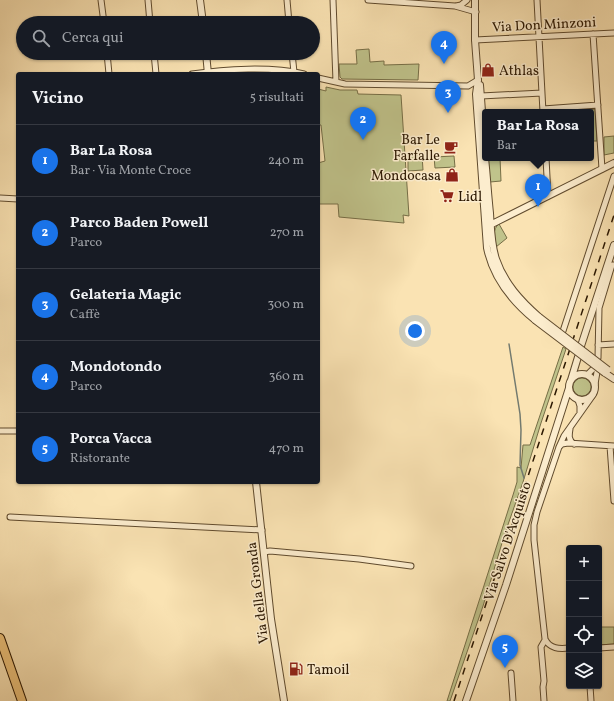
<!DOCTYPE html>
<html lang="it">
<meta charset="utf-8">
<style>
:root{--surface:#171b24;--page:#20242c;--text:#f1f3f6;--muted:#9ea1a6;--line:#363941;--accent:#1a73e8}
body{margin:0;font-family:Vollkorn,serif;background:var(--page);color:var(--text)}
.controls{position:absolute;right:12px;bottom:12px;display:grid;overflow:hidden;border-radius:4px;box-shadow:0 1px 3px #0004}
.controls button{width:36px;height:36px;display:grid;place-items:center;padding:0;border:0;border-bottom:1px solid var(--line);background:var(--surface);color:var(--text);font:20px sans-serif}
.you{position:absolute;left:415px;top:331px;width:14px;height:14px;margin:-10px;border:3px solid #fff;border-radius:50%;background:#1a73e8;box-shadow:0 0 0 6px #1a73e833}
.badge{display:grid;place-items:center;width:26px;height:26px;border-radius:50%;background:var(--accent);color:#fff;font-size:13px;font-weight:700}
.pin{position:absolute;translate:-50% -33px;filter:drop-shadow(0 1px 2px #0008)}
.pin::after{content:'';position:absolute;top:21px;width:14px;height:12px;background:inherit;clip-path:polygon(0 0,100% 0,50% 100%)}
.popup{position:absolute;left:482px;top:109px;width:112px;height:52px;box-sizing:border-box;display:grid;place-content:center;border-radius:4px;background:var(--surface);filter:drop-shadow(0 1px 3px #0005);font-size:13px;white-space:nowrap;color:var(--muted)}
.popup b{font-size:15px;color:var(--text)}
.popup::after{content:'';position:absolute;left:50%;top:100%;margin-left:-8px;border:8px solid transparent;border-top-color:var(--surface)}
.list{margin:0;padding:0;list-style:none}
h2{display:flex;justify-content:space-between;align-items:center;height:52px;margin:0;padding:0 16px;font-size:17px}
h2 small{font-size:13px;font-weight:400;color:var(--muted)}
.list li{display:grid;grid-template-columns:26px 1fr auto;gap:12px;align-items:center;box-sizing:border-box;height:72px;padding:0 16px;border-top:1px solid var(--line)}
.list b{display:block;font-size:15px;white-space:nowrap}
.list p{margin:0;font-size:13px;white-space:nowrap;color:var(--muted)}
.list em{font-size:13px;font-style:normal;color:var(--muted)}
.icon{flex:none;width:22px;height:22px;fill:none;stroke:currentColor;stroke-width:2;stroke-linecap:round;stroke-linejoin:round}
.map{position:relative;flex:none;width:614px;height:701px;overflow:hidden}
.search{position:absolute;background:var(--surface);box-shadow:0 1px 3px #0004;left:16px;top:16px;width:304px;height:44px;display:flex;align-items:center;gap:10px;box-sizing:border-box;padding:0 14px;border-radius:22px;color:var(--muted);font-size:15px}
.panel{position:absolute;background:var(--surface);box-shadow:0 1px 3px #0004;left:16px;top:72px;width:304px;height:412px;border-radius:4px}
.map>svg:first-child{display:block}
.green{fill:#c0c38b;stroke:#766e46}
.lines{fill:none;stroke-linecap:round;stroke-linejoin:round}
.stream{stroke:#737a6f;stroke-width:1.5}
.minor-casing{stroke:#604b2e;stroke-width:7}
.tertiary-casing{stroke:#604b2e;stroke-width:8}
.trunk-casing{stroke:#2c1802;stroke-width:10}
.minor{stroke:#fcedce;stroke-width:5}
.tertiary{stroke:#fcedce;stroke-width:6}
.trunk{stroke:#edc27a;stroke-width:8}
.rail{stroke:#2c1802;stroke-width:1.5;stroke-dasharray:7 7;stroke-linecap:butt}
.tertiary-bridge-casing{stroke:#604b2e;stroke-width:8;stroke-linecap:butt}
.tertiary-bridge{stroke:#fcedce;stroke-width:6}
.labels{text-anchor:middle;stroke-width:3;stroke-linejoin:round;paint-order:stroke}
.street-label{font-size:14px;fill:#2c1802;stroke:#fcedce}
.poi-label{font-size:14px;fill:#2c1802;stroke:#fcedce;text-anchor:start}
</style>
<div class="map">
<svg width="614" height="701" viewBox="0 0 614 701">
<rect width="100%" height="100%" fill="#fae3b3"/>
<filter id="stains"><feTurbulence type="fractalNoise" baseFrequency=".005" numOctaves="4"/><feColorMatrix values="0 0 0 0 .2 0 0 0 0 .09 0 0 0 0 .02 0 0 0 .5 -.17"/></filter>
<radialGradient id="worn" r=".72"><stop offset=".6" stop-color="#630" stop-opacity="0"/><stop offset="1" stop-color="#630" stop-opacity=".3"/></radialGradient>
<path class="green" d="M369,49L370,62L384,61V65L419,64L418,80L342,79L340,77L339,64H357L356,50Z
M326,87L340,90H357L358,94L401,95L409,216L403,215L404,223L339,217L338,204H318V163L325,161L321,125H318V89L326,91Z
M595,109L597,141H592L590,110Z
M614,136V153L604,155V137Z
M422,155L423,170L408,171V156Z
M454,156L455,167L435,168L434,157Z
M488,158H500L501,181L490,182Z
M499,224L507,238L496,247C494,239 492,229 499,224Z
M563,347L566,349L541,423L523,482L505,533L483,606L450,701H447L513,495L517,482V467L521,468L523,445H530Z
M573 387a9 9 0 1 1 18 0a9 9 0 1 1-18 0Z
M599,627H614V644L599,645Z"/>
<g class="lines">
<path class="stream" d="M509,344L520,414L521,430L520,465L524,478"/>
<g class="minor-casing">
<path id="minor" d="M101,0L104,23
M148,0L150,23
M287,0L289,23
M333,0L336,82
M368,0L455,6L476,12
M537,0L543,112
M456,6L461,5L467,0
M593,34L602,169
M475,40L614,33
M107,53L109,74
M154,53L156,74
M292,53L294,72
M192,74C225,69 271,66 304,74
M318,78L345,84L468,86L478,80
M481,96L542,93
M543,109L598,105
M546,158L548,196
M0,198L18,199
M563,331L614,176
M598,345L614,344
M598,358L599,308L612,265H614
M587,375L593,369
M595,384L597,372
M578,400L580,406V413
M570,429C569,435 568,440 574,444
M0,431H18
M610,446L614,501
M559,447L562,444L568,443L614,446
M10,517L262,530
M264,552L270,551L359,559L411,566
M569,648C559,649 550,649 545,639L534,540V525L537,512L559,447L564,436L593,395
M599,648L614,647
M511,673L513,701
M590,686L591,701
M544,701L543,687L544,681L541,647L545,640"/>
</g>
<g class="tertiary-casing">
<path id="tertiary" d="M200,0L203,23
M475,0V40L478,80L476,94L487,248C493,277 513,302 535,320
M206,53L208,74
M480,85L485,151
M485,158C487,176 488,195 490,213C491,229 491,244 496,259C504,283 521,301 539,317
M490,225L614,163
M581,346L614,245
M605,373L614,379
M569 387a13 13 0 1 1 26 0a13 13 0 1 1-26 0Z
M571,380L578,357
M256,482L271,619L284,701
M466,701L506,585L569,388"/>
</g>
<g class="trunk-casing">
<path id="trunk" d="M0,638L22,701"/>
</g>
<use href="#minor" class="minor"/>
<use href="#tertiary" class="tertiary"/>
<use href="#trunk" class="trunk"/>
<path class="rail" d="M454,701L614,215"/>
<g class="tertiary-bridge-casing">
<path id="tertiary-bridge" d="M539,317L608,370
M535,320L605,373"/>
</g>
<use href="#tertiary-bridge" class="tertiary-bridge"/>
</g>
<defs>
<g id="shop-bare" transform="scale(1.08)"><path d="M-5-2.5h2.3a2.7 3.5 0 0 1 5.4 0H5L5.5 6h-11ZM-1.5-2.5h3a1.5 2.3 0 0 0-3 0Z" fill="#8f2418" stroke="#fcedce" stroke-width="2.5" paint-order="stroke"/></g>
<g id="cafe-bare" transform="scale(1.08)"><path d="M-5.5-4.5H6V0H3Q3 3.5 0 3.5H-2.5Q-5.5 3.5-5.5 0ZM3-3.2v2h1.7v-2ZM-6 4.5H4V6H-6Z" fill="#8f2418" stroke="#fcedce" stroke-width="2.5" paint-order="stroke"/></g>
<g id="supermarket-bare" transform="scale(1.08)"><path d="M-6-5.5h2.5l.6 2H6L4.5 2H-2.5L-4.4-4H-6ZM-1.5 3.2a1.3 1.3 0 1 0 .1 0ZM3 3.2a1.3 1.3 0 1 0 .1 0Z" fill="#8f2418" stroke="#fcedce" stroke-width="2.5" paint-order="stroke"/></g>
<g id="fuel-bare" transform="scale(1.08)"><path d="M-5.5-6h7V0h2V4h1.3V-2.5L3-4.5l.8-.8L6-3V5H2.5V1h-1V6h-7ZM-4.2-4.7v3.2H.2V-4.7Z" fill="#8f2418" stroke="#fcedce" stroke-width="2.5" paint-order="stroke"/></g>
</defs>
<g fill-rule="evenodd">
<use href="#shop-bare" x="488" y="70"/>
<use href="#cafe-bare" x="451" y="147"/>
<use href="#shop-bare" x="452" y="175"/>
<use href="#supermarket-bare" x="447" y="196"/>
<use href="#fuel-bare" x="296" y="669"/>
</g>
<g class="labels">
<g class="street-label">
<text transform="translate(544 24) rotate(-3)" y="5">Via Don Minzoni</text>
<text transform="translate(507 541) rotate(-72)" y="5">Via Salvo D'Acquisto</text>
<text transform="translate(257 593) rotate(-97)" y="5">Via della Gronda</text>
</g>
<g class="poi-label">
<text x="499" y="75">Athlas</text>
<text x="440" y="144" text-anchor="end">Bar Le<tspan x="440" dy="16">Farfalle</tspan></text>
<text x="441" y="180" text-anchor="end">Mondocasa</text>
<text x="458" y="201">Lidl</text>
<text x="307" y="674">Tamoil</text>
</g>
</g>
<rect width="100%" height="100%" filter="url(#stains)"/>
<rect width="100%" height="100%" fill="url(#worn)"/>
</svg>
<div class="controls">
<button>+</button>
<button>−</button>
<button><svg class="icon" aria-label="locate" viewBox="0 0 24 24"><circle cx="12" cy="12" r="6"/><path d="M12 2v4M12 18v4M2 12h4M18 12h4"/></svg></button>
<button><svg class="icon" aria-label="layers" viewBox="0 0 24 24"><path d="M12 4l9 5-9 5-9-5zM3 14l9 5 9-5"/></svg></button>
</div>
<div class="you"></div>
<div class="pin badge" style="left:538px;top:207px">1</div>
<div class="popup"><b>Bar La Rosa</b>Bar</div>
<div class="pin badge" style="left:363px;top:140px">2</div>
<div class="pin badge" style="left:448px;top:113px">3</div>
<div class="pin badge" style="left:444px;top:64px">4</div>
<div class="pin badge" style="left:505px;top:668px">5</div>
<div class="search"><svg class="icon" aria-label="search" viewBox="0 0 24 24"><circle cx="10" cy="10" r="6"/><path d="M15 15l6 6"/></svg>Cerca qui</div>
<section class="panel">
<h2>Vicino<small>5 risultati</small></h2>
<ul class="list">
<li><span class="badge">1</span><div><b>Bar La Rosa</b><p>Bar · Via Monte Croce</p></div><em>240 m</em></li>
<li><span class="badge">2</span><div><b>Parco Baden Powell</b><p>Parco</p></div><em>270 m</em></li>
<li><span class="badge">3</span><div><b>Gelateria Magic</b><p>Caffè</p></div><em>300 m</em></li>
<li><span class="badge">4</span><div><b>Mondotondo</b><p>Parco</p></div><em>360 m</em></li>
<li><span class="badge">5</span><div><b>Porca Vacca</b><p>Ristorante</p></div><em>470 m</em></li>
</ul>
</section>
</div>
